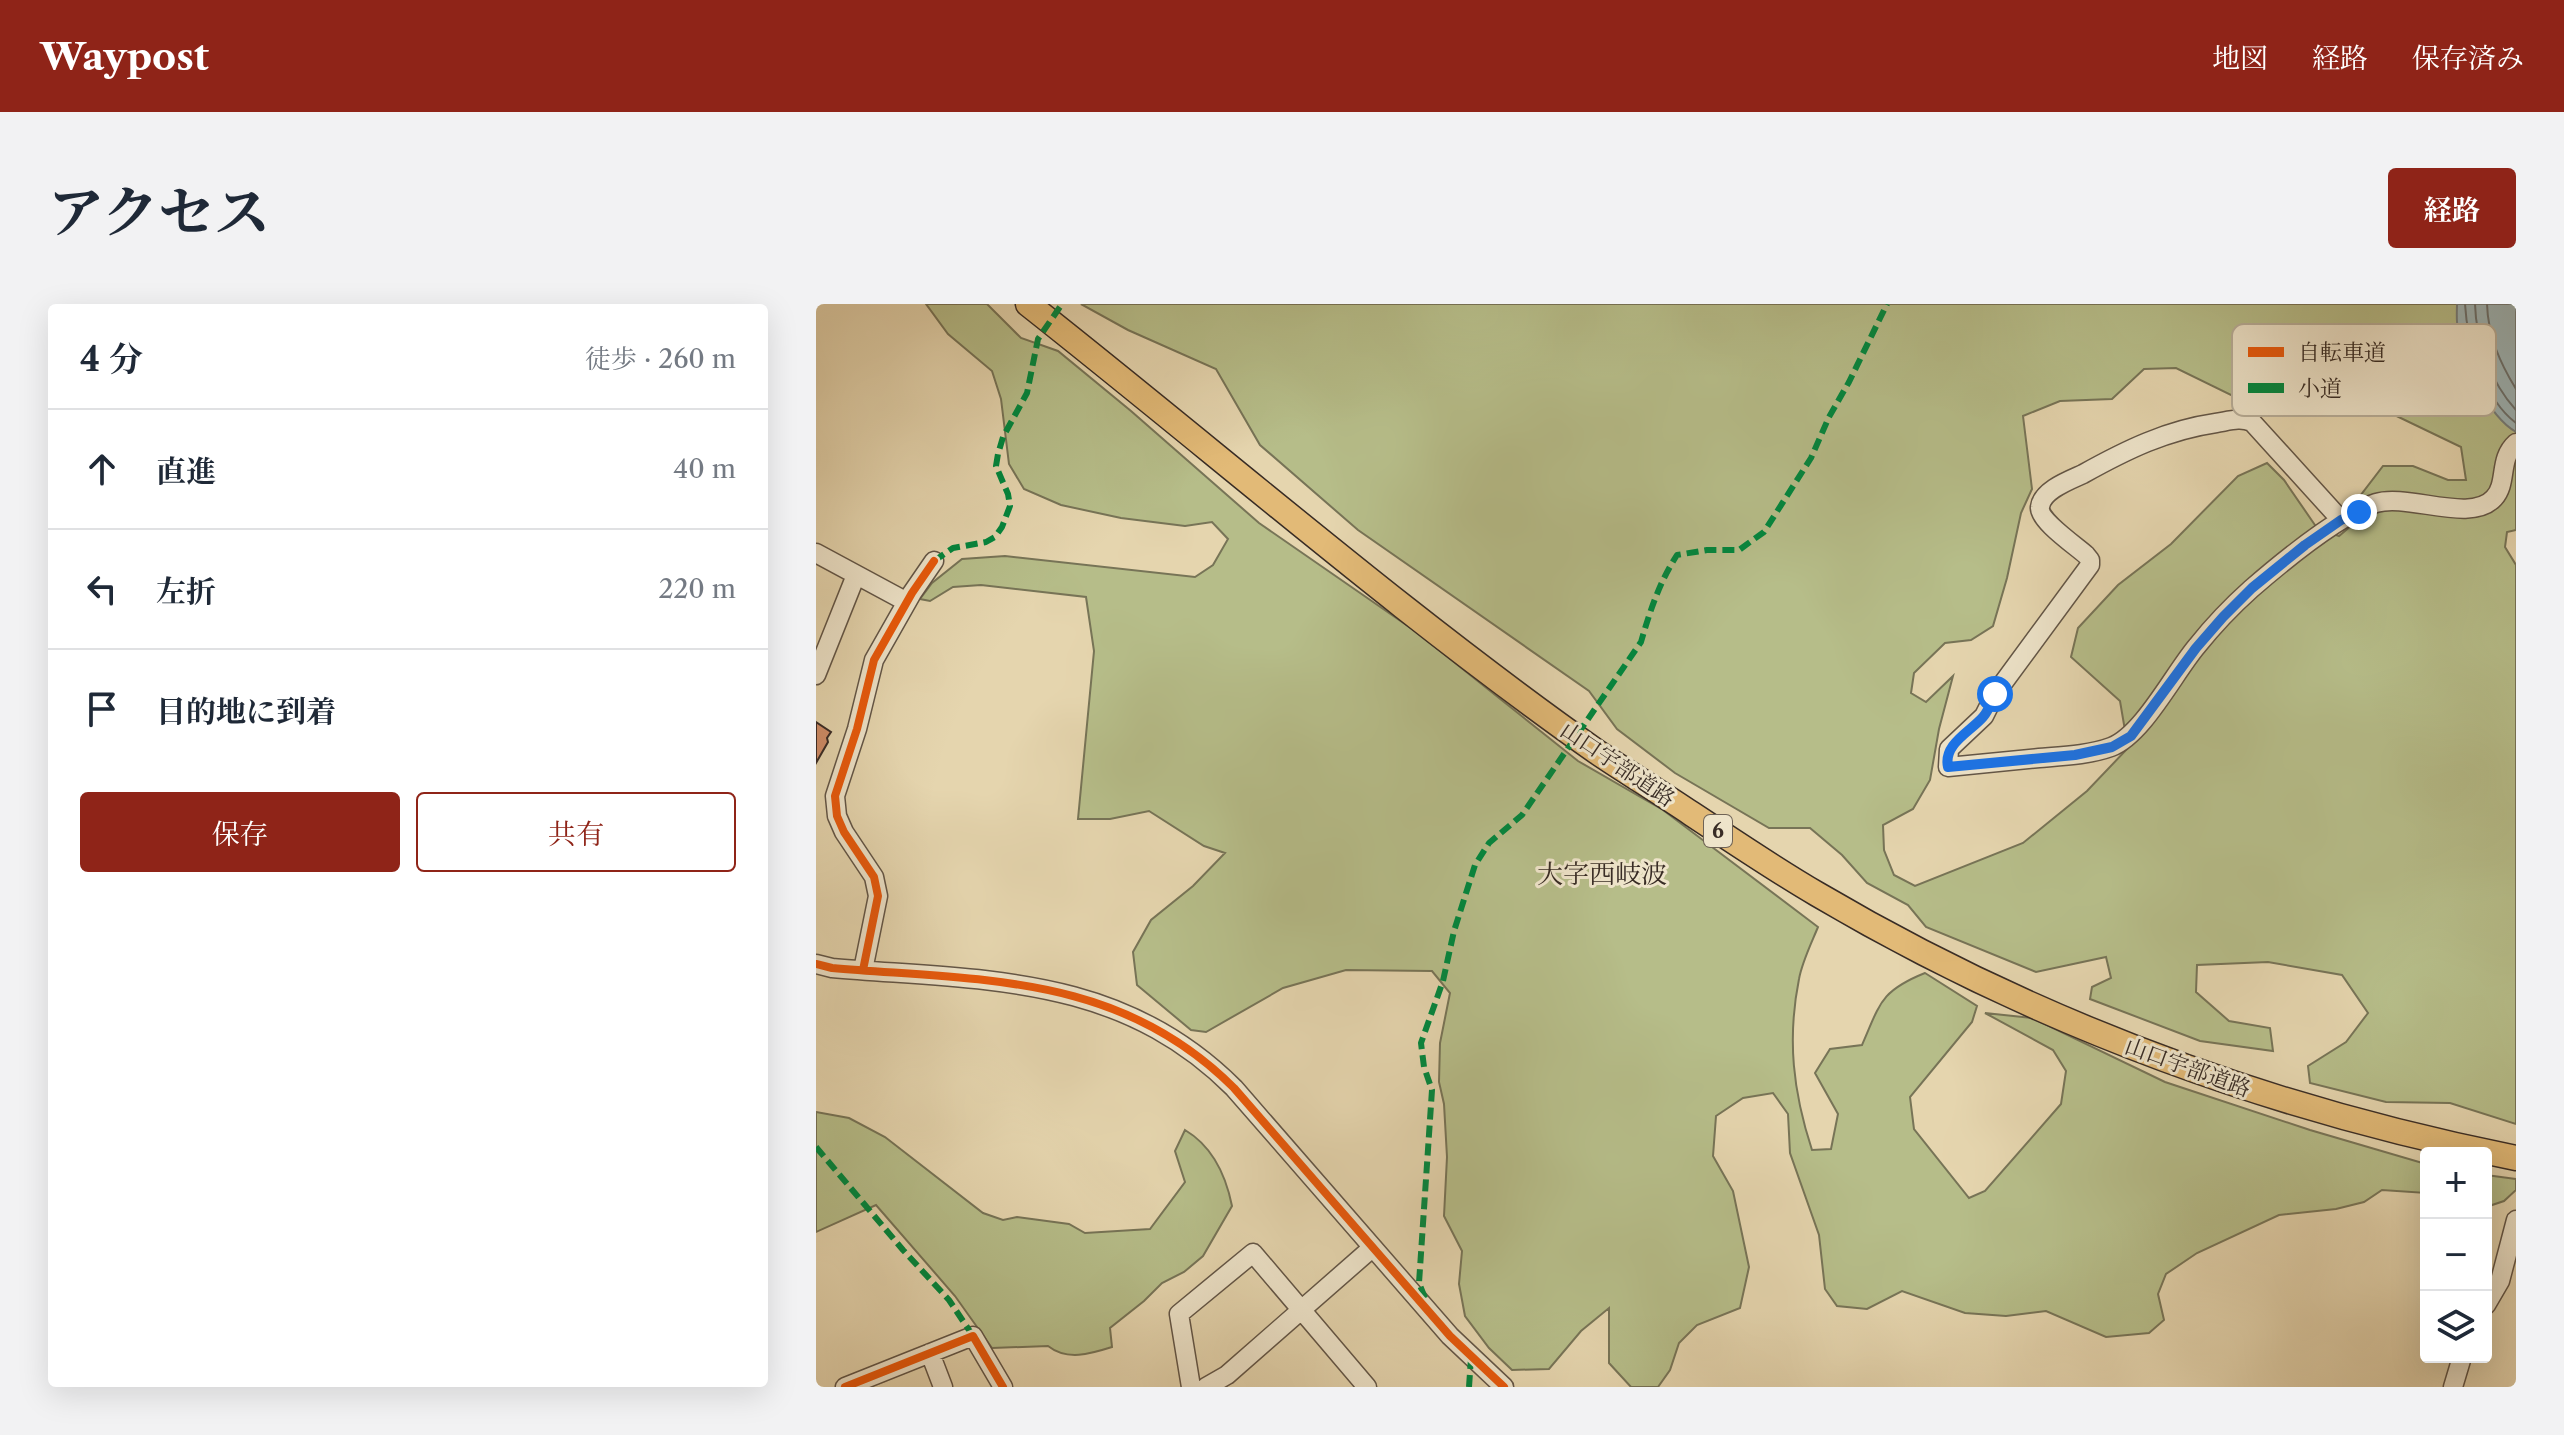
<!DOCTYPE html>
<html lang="ja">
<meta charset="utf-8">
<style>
:root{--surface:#fff;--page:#f2f2f3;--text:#1f2937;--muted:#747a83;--line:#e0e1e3;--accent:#8f2418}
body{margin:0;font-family:"Libre Caslon Text","Noto Serif JP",serif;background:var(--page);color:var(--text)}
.controls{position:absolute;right:24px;bottom:24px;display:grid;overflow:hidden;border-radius:8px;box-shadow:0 8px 32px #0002}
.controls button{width:72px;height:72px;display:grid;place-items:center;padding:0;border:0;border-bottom:2px solid var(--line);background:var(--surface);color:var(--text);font:40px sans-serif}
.stop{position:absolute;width:24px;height:24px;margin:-18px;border:6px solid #1a73e8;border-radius:50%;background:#fff}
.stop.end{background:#1a73e8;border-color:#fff;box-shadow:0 2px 8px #0008}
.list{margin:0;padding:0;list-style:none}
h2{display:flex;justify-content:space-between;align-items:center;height:104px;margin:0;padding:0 32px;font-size:34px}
h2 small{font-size:26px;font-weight:400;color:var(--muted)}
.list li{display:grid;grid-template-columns:52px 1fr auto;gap:24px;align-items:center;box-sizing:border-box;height:120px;padding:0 32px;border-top:2px solid var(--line)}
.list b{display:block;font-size:30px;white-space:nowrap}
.list em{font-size:26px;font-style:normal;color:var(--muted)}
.actions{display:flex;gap:16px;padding:24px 32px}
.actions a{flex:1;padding:18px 0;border:2px solid var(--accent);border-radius:8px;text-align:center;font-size:28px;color:var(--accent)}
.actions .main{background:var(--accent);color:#fff}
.icon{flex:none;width:44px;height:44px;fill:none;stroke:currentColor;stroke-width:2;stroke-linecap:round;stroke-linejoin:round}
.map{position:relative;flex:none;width:1700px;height:1083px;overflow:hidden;border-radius:8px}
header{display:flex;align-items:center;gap:48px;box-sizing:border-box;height:112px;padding:0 40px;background:var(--accent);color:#fff}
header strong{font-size:38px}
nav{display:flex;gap:44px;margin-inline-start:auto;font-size:28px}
.intro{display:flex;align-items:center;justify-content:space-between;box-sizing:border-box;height:192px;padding:0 48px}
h1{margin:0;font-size:56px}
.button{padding:20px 36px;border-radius:8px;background:var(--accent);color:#fff;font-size:28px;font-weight:700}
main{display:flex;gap:48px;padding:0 48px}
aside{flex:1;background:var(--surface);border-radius:8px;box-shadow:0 8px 32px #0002}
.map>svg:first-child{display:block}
.green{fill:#b6bd89;stroke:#777457;stroke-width:2;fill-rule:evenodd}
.water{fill:#9db5b7;stroke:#757e7d;stroke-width:2}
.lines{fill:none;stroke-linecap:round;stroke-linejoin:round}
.shore{stroke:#6a706e;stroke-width:2}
.building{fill:#d08d68;stroke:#382c25;stroke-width:2;filter:url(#shadow)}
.minor-casing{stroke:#635647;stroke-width:21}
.major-casing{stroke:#382c25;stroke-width:27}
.minor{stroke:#eee4ca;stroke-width:18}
.major{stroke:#e2ba77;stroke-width:24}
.quiet{stroke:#00873e;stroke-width:6;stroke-dasharray:12 6;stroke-linecap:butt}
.cycleway-casing{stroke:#eee4ca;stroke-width:13}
.cycleway{stroke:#e8590c;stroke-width:8}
.route{stroke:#1a73e8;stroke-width:10}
.labels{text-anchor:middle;stroke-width:6;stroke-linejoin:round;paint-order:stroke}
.shield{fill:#eee4ca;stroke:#6f6356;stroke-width:2}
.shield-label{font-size:20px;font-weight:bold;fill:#382c25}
.street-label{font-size:22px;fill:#382c25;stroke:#eee4ca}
.quarter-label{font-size:26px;fill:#382c25;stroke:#eee4ca}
.key{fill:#eee4ca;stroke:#b7ad98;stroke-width:2}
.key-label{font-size:22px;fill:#382c25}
</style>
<header>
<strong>Waypost</strong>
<nav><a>地図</a><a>経路</a><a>保存済み</a></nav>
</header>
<div class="intro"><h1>アクセス</h1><a class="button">経路</a></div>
<main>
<aside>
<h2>4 分<small>徒歩 · 260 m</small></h2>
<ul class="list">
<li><svg class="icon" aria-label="ahead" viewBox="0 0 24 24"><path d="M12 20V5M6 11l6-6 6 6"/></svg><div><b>直進</b></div><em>40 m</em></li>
<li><svg class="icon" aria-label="left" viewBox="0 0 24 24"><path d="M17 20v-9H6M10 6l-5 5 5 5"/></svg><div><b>左折</b></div><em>220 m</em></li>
<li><svg class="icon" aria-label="arrive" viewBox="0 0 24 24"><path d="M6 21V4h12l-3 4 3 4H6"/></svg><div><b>目的地に到着</b></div></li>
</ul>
<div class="actions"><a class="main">保存</a><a>共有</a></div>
</aside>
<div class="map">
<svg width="1700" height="1083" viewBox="0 0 1700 1083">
<defs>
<filter id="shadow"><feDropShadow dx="-5.5" dy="5.5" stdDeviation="0" flood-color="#0004"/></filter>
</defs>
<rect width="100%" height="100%" fill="#e5d5ae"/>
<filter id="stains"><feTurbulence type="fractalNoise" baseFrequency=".0025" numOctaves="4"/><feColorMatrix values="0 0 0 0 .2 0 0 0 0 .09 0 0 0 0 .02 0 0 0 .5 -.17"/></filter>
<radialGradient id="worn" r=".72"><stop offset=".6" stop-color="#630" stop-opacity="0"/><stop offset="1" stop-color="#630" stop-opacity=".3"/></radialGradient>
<path class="green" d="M110,0H171L205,34L242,47L315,107L443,219L599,327L762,457L847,506L1002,623C995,640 986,658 983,675C971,735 977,788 996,846L1015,845L1022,810L999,769L1014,745L1046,741C1064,700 1064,687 1109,669L1161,702L1156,718L1094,793L1098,825L1153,894L1169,887L1245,800L1250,767L1237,746L1169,709L1216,714L1349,778L1494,826L1610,860V889L1566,886L1548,898L1520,905L1463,911L1381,949L1350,970L1342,990L1348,1016L1333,1029L1290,1033L1230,1007L1190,1012L1149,1009L1086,987L1051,1005L1021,1002L1009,985L1003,931L974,849L972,810L957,789L927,794L900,812L897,852L917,887L933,963L924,1004L881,1021L863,1039L854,1066L842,1083H815L793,1059V1004L765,1027L733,1065L696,1066L673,1044L649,1012L643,980L646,947L628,912L631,853L628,800L623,778L624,739L634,689L616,667L530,666L467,684L390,728L375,726L321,681L317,648L335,616L377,582L409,549L388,542L333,507L294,515H262L278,347L270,293L165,281L137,283L114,297L104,295L116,279L146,255L189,252L379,273L397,261L412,235L396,218L369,222L305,214L245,201L208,185L193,160L185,95L176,67L132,30Z
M265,0H1700V226L1691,228L1689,243L1700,261V820L1634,799L1570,798L1494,779L1492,762L1530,738L1552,709L1526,671L1452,658L1381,661L1380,688L1413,717L1454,724L1457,747L1384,737L1274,695L1276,683L1295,674L1290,653L1220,668L1110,623L1092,601L1051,579L1026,551L994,524H953L859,469L801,425L773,387L542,226L444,141L400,65L312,26ZM1527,56L1552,63L1570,107L1645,143L1650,176H1632L1597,162H1567L1538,200L1536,221L1523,232L1501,224L1468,176L1451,159L1422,172L1355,240L1302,281L1262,324L1255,353L1304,397L1312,444L1271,487L1207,539L1099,582L1078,571L1068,546L1067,521L1097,505L1114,476L1123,425L1137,372L1110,398L1095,389L1098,369L1129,339L1155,336L1177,322L1191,274L1205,209L1216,185L1207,112L1244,97L1296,95L1328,65L1360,64L1419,93L1479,80Z
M0,808L33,814L69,833L167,909L187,916L201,913L253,920L269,929L334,925L369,878L359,847L369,826C396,842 410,872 416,902L387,952L368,968L346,979L328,997L294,1024L296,1043C274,1050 251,1057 232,1042L176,1044L139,992L60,901L0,928Z
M1670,871L1700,875V886L1688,897L1670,903Z"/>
<path class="water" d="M1641,0H1700V128C1671,111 1648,58 1642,25C1640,17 1641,8 1641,0Z"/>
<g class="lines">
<path class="shore" d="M1649,0C1651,38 1668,95 1700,119
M1659,0C1660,37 1675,79 1700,106
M1671,0C1672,32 1684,59 1700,85"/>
</g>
<path class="building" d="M0,418L15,428L11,434L12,438L0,459Z"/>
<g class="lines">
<g class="minor-casing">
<path id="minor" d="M1525,216L1436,118C1424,113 1413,117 1400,119C1351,126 1310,146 1267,170C1254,176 1226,186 1224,203C1222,216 1260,242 1270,251L1274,256V261L1179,390L1168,412L1133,445L1132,463C1163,460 1193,457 1223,454C1247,452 1273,451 1295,443C1327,431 1358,369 1381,342C1397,322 1416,302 1435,285C1465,259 1523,211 1560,199C1592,189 1655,220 1678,194C1692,179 1682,155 1700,139
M0,249L91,298
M0,371L40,271
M0,660L16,664C167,677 303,669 418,784L634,1032L688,1083
M47,666L62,592L58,573L28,528L21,512L19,492L41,425L58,356L96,289L118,257
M1670,1001L1684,977L1700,916
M114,1049L127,1083
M29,1083L157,1032L187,1083
M375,1083L363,1010L437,949L551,1083
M390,1083L411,1071L556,944
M1637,1083L1646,1053"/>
</g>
<g class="major-casing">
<path id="major" d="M212,0C401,149 584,309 781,448C812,469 845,489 876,510C917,537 958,565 1001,590C1218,718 1454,805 1700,854"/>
</g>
<use href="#minor" class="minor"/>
<use href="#major" class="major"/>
<path class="quiet" d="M118,257L137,244L170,238L179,233L186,223L194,202L192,190L180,162L182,150L187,133L211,89L222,35L246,0
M0,843L87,946L133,996L157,1032
M609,994L603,979L616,786L608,763L605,739L627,677L638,627L659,561L673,539L706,511L825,338C834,307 843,279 861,251L891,246H923L948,228L995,154L1013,113L1033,78L1071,0
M653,1083L655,1054"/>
<g class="cycleway-casing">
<path id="cycleway" d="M0,660L16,664C167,677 303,669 418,784L634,1032L688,1083
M47,666L62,592L58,573L28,528L21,512L19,492L41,425L58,356L96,289L118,257
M29,1083L157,1032L187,1083"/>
</g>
<use href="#cycleway" class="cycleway"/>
</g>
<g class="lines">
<path class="route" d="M1179,390C1175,399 1173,406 1167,413C1154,428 1127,440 1132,463L1259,451L1296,443L1315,432L1380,344L1407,313L1436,284L1489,241L1525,216L1543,208"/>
</g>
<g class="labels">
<rect class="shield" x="888" y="511" width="28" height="32" rx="6"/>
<g class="shield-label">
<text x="902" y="534">6</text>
</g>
<g class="street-label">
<text transform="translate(802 460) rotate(34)" y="8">山口宇部道路</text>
<text transform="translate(1372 763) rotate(20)" y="8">山口宇部道路</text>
</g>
<g class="quarter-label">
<text x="786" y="579">大字西岐波</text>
</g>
</g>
<rect x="1416" y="20" width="264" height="92" rx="12" class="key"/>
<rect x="1432" y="43" width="36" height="10" fill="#e8590c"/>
<rect x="1432" y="79" width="36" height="10" fill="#00873e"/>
<g class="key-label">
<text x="1482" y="56">自転車道</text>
<text x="1482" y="92">小道</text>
</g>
<rect width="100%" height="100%" filter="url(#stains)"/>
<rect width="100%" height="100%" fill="url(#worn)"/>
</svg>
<div class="controls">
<button>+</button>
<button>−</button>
<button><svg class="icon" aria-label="layers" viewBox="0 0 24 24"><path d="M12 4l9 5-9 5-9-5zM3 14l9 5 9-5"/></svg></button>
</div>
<div class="stop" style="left:1179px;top:390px"></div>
<div class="stop end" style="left:1543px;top:208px"></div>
</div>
</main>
